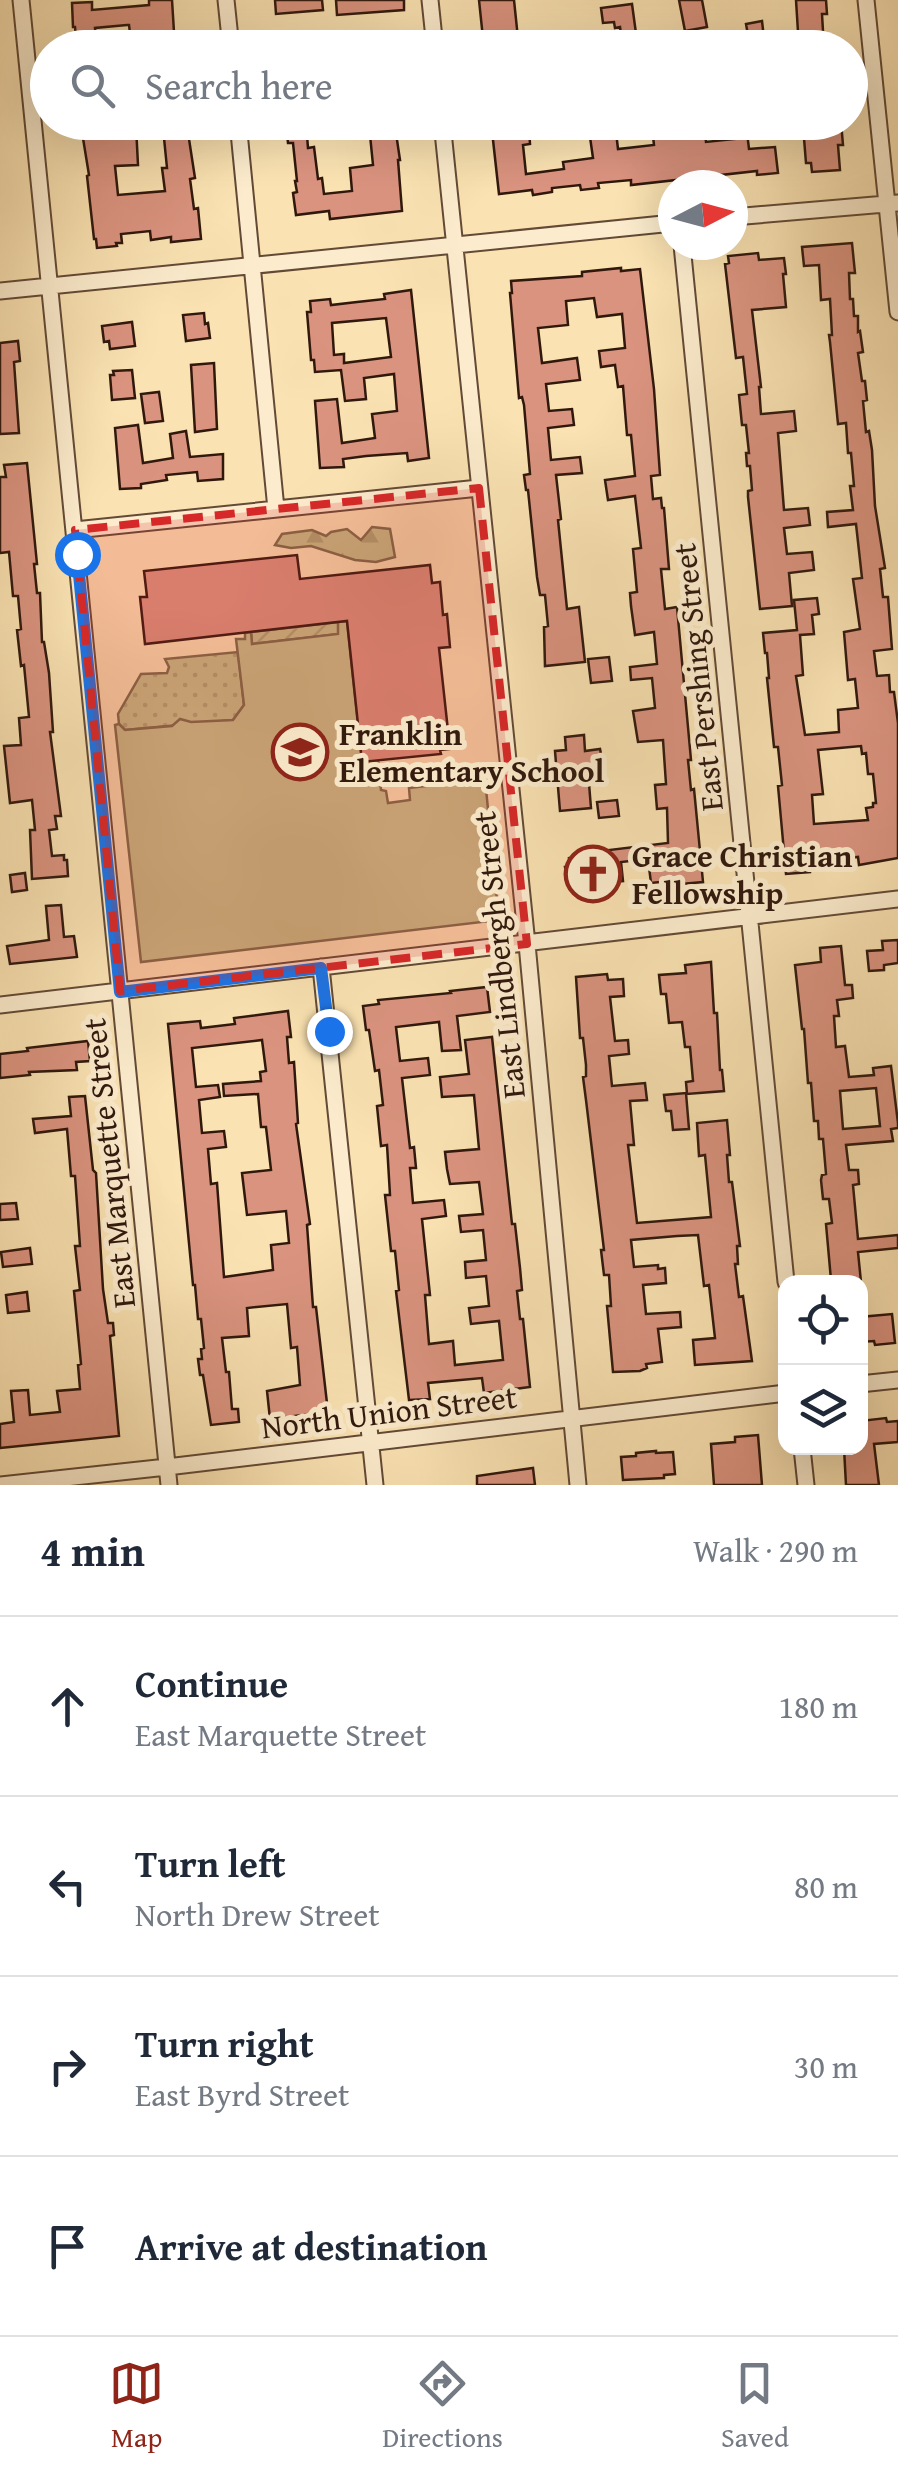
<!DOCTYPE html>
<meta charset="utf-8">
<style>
:root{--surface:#fff;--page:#f2f2f3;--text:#1f2937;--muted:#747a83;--line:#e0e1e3;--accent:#8f2418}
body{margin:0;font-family:"Gentium Book Plus",serif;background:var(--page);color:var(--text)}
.controls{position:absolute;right:30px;bottom:30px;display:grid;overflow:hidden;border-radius:20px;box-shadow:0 10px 40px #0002}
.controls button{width:90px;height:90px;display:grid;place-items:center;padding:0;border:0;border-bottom:2px solid var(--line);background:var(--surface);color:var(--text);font:50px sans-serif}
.compass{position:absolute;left:658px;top:170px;width:90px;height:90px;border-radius:50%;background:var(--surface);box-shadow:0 10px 40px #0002;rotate:84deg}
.stop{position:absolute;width:30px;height:30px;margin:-22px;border:8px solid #1a73e8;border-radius:50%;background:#fff}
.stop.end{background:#1a73e8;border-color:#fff;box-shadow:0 2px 10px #0008}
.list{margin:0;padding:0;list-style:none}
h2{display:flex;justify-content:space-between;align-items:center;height:130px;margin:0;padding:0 40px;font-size:42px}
h2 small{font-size:32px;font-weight:400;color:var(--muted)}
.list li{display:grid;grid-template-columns:65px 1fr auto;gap:30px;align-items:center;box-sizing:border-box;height:180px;padding:0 40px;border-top:2px solid var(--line)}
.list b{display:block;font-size:38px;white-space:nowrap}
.list p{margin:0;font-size:32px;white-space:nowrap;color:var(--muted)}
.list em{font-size:32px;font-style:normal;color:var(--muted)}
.icon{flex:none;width:55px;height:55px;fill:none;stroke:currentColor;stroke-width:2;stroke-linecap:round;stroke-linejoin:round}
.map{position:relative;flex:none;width:898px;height:1485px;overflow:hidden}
.search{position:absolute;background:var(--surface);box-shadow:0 10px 40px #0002;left:30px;right:30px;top:30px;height:110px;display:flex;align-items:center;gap:25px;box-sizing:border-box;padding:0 35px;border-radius:55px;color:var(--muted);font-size:38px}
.sheet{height:850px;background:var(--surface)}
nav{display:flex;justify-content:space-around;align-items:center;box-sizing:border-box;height:140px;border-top:2px solid var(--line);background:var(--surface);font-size:28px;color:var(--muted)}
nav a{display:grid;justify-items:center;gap:5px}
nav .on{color:var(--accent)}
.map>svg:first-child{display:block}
.grass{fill:url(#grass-dots);stroke:#7a6c4a;stroke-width:2.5}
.forest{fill:url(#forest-firs);stroke:#7a6c4a;stroke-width:2.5}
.garden{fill:url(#garden-furrows);stroke:#7a6c4a;stroke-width:2.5}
.pitch{fill:#c5c187;stroke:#7a6c4a;stroke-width:2.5}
.building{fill:#da937f;stroke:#30180d;stroke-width:2.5;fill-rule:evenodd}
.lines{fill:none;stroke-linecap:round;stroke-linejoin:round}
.minor-casing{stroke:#624a36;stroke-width:19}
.minor{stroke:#fceccd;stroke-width:15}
.route{stroke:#1a73e8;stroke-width:12}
.marked{fill:#d62828;fill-opacity:0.2;stroke:#d62828;stroke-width:8;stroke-dasharray:20 12;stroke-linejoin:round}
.labels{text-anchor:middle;stroke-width:10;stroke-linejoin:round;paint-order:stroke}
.street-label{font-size:32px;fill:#30180d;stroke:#fceccd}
.poi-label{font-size:32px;font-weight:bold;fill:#30180d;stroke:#fceccd;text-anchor:start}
</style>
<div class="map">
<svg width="898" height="1485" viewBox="0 0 898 1485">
<defs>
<pattern id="grass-dots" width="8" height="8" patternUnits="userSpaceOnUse" patternTransform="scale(2.5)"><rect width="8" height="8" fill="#c5c187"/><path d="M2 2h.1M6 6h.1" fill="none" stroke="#aaa573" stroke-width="1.8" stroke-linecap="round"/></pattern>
<pattern id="forest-firs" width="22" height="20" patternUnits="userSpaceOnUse" patternTransform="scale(2.5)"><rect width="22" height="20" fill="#c5c187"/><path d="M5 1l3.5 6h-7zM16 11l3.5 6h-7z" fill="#aaa573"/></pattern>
<pattern id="garden-furrows" width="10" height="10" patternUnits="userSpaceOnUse" patternTransform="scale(2.5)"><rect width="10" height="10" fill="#c5c187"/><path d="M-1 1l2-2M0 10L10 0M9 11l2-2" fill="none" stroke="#aaa573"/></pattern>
</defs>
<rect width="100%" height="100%" fill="#fae2b2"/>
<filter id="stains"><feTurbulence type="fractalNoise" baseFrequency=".002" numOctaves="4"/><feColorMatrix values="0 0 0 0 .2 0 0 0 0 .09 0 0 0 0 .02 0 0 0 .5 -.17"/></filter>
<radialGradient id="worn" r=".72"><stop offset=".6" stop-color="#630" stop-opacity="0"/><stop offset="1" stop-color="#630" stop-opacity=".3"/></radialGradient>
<path class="grass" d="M238,652L244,705L233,720L125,730L119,724L118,714L141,674L167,673L169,667L165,659Z"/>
<path class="forest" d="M372,527L390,529L395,557L376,562L355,560L311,546L291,548L275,545L282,534L312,530L326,536L331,532L347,529L361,540Z"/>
<path class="garden" d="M338,622L339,634L252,644L251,632Z"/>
<path class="pitch" d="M347,621L362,761L378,760L381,790L386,791L388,803L410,800L409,788L485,779L499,920L141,962L115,725L119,724L125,730L172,726L180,719L191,722L233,720L244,705L236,639H245V633L251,632L252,644L338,634V622Z"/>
<path class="building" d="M149,0H172L175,48H157L156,38L131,41L129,25H127L95,28L97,48H77L75,27H73L72,3L92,2V10L149,5Z
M275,0H322L323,10L276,14Z
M336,0H404V10L337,15Z
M479,0H514L519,48H484Z
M679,0H702L707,27L685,31Z
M796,0H826L827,14H822L824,48H799Z
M632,4L638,48H623L620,27L615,28L614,22L603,23L601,8Z
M762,21L764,38L749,41L746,24Z
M286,122H306L308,148L314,147L318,179L322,178L324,194L352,191L350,168L373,165L370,135L396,133L400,160H398L402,211L330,219L329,211L296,215L293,193L297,192L295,181H297L293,143H288Z
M491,122H524L525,130H529L530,144L523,145L526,174L564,169L563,162L593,158L590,137L616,132L618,149L654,145L653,136L691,132L690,122H704L706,142L735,139L733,125L746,124L749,149L775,147L778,173L757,175V171L631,185V180L598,183L599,188L581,190L580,185L552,188V192L533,195L532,190L499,194Z
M815,122H841L843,145H838L840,170L812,172L811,163H806L803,126L815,125Z
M136,126L138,165L115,166L118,195L165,191L162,168H167L163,128L187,126L195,178L190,179L194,209L198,208L201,239L171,242V237L151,240L150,231L121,234L122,243H116L117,246L97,248L96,239H94L87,176L89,175L82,132Z
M852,243L855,273H849L850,299H853L854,316H858V332L860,331L863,352L858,353L862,381H865L867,400L863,401L866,432L869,431L872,450L875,506L885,568L880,569L883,597H888L892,649L874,651L877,676L889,675L890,692H894L898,723V858L859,865L858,857L814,862L815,869L810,870V872L786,874L778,786L782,785L778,747H774L767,678H769L767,653H765L763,633L797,630L794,600L817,598L819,614L812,615L814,634L800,635L803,675L796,676L805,735L839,732L838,710L858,708L855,679L848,680L844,632L860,629L853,579L862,578L856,524L828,527L827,512L853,510L850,486H854L851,453H848L846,423L838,424L830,342L829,335H832L830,299L821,300L819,265L804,266L802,247ZM861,746L862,754L866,753L868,774H873L876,803H873V807L866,808L868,820L814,824L812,795L823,794L818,750Z
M758,253L759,260L784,258L786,274H783L786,307L752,310L761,387H759L761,414L794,411L796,431L778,433L784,510L808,508L810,525L784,528L787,554L812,552L814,570L789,573L792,606L760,609L748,497V491L752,490L750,466H747L746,453H749L746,425H742L739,395L747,394L743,357L736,358L725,264L729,263L728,256Z
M621,268V271L640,269L654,389L660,475L651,476L653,499L661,498L662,508H664L669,569H661L665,609L677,607L691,760H688L691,790L694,789L703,882L670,885V881L651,883L648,859L621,862L623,881L568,886L565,867H570L569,858L609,854V850L668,843L667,808L657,809L655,785L666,784L663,740L638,742L633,711L655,708L652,678L631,680L630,667L657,664L654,632L635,635L631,606L630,593L637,592L633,549L641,548L635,496L608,500L605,480L635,476L631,435H627L623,386L618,387L615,365L601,367L599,351L625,348L622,314L597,317L594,298L566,301L568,325L538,328L542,363L577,358L580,380L546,384L549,411L572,409L574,425L548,428L551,460L580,457L582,473L556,475L561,519L558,520L567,609L579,607L585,662L545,666L544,627L548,626L545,595H540L537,577L528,490H526L524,475L530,474L524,405L522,397L519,398L510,293H512L511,281L582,276V272Z
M411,290L429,458L408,461L407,453L366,456L343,459L344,467L320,468L315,401L337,399L342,443L375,438L372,414L397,411L394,374L364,378L366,399L345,401L341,370L315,372L314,360H311L307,312H311L310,301L330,299L331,305L357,302L385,299L384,294ZM386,318L391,357L344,363V354L334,355L332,323Z
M204,313L205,324L208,323L210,338L186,341L183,315Z
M132,322L135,346L110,349L109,341L104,342L102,326Z
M18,341L20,361L14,362L19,433L0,434V343Z
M214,363L217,429L195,432L191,365Z
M132,370L135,398L112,400L110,375H114L113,371Z
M159,392L163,421L145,423L141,394Z
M138,425L143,463L173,458L170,434L186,431L190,457L223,454V479L198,481L197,472L166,475L167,480L141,484V488L120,489L115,428Z
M27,463L37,564H34L37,593H40L42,642H44L49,673L53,732H50L61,816H55L57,829L49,830L52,856L64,855V860H67L68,876L32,879L30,830H35L32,800L10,803L4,746L21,745L19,718L29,717L24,665L21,666L17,630L21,629L18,596H13L9,552L0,553V477H6L4,465Z
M297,555L300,579L430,565L432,583L440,582L443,615L447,614L450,647L439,648L450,749L440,750L441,754L362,762L347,621L145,644L140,597H147L144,571Z
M609,657L612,681L591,683L588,659Z
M584,735L585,751L600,749L601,754L602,770L588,771L591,808L560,811L555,751L566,750L565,737Z
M617,800L619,816L599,818L597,802Z
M25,873L27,890L12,892L10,875Z
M61,905L64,937L74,936L77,957L10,964L7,946L49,940L46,906Z
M898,940V963L884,965V970L869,971L867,951L883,950L882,941Z
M841,946L845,985H852L853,998L837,1000L839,1016H834L836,1047L845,1046L849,1077L874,1075L873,1068L891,1066L898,1123V1128L891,1129L893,1141L846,1145L849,1170H858L859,1184L853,1185L858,1239L898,1235V1248L858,1252L861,1282H835V1279L831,1280L826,1224L832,1223L829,1199H823L821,1180L822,1175L826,1174L823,1139H819L818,1121H814L811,1083H808L804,1029H802L795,965L821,962L820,948ZM876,1088L880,1126L843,1129L840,1091Z
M711,962L714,1013H717L720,1070H722L724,1091L687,1094L686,1082L693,1081L690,1047H685L682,1022L669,1023L666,994H661L659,975L686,973L685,965Z
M607,974L608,980L623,979L624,996L610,997L615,1041L628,1040L629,1054L609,1056L612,1086L645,1083L647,1100L630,1101L634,1145H628L637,1223L711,1217L705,1155L699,1156L697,1123L727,1120L730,1155H727L729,1182H732L740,1246H737L738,1264H735L739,1297L743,1296L752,1361L695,1365L693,1340L715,1338L709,1285L704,1286L698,1235L677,1236L631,1240L634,1267L658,1265V1269L665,1268L666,1283L643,1285L646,1314L680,1312L681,1327L658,1329L662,1362L646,1364L647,1368L640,1371L613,1372L607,1306H611L609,1275H604L601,1250H604L586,1100L583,1077L586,1076V1065L583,1038H580L576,977Z
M487,987L490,1012L457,1016L461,1050L442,1051L439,1022L396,1027L400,1061L428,1058L430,1075L402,1078L410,1148L414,1147L416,1168H410L413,1203L444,1200L446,1216L422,1219L430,1295H425L429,1344L453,1341L455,1365L503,1360L499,1321L471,1324L469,1308L489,1306L486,1276L466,1278L465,1262L486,1260L483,1230L461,1232L459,1216L483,1214L479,1182L450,1184L447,1169L445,1152L479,1149L474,1095L442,1097L440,1077L469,1074L465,1040L492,1037L512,1224H515L520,1268L522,1290L517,1291L520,1319H523L530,1387L484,1393L482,1378L428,1383L430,1399L409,1400L396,1291L399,1290L395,1251H391L385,1195H390L387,1145L381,1146L377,1106L383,1105L379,1070L375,1071L369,1030H366L363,1006L379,1004L378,1000L451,993L450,991Z
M288,1011L291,1037H287L289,1063L294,1062L298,1123L296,1124L310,1224L307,1225L313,1307H316L328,1412L270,1419L267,1391L300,1385L297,1347L291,1348L287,1304L247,1308L249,1336L222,1338L226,1372H229L232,1409H238L239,1422L211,1425L203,1375H200L198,1359H202L201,1349L204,1348L201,1319H198L195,1285H193L168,1024L200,1021L201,1028L235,1024L234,1018ZM262,1040L266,1071L260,1072L261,1081L223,1084L224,1096L258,1094L261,1127H266L271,1170L242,1173L247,1215L286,1211L289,1243L271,1245L273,1270L224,1277L217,1183L211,1184L208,1149L226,1147L224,1131L202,1133L199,1100L220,1097L218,1085L196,1087L192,1048Z
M88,1041L90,1061L76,1062L77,1070L29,1072L30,1075L0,1078V1054L28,1051L27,1048Z
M686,1093L689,1129L673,1130L671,1111H666L664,1095Z
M85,1096L93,1170L96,1173L103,1289L108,1323H113L114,1335L110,1336L119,1436L0,1448V1424L14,1422L11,1391L28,1390L30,1415L60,1412L57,1391L80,1389L78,1365L81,1364L74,1291L80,1290L75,1246H80L75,1176H71L67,1129L35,1133L33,1119L71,1116L69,1097Z
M16,1203L18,1219L0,1220V1204Z
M30,1248L32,1264L3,1267L1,1252Z
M27,1292L29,1311L8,1313L6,1295Z
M892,1314L895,1343L875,1345L874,1341L860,1342V1317Z
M886,1418L887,1422L898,1421V1442L874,1444L879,1485H846L844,1448H860V1421Z
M758,1435L762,1485H714L711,1444L735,1442V1437Z
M656,1451V1453L673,1452L675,1474L664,1475V1478L623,1480L621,1457L636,1456V1453Z
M533,1468L535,1485H477V1476Z"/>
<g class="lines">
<g class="minor-casing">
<path id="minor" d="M21,0L169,1485
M226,0L231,48
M430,0L435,48
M866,0L898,312
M238,122L276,509
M442,122L527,944L578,1485
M733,217L898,203
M682,245L786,1282
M0,291L673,223
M75,530L479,488
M321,967L375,1485
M0,1005L898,899
M860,1384L898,1380
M802,1448L806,1485
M0,1485L167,1467L786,1393"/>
</g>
<use href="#minor" class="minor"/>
</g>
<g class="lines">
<path class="route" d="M77,554L120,992L321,968L329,1031"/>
</g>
<path class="marked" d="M479,488L527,944L120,991L75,530Z"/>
<defs>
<g id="school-ring" transform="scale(2.875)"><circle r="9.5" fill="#fceccd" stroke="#8f2418" stroke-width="1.5"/><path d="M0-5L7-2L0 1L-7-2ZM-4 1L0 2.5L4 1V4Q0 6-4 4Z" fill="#8f2418"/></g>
<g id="church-ring" transform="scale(2.875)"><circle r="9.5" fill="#fceccd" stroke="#8f2418" stroke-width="1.5"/><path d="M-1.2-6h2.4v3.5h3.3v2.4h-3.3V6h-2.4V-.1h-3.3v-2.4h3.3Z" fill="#8f2418"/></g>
</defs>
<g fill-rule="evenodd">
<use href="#school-ring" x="300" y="752"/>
<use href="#church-ring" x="593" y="874"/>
</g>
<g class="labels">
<g class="street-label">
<text transform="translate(698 677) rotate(-96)" y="11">East Pershing Street</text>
<text transform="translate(499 955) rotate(-96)" y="11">East Lindbergh Street</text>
<text transform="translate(109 1163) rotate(-96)" y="11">East Marquette Street</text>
<text transform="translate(389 1412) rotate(-7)" y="11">North Union Street</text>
</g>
<g class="poi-label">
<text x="339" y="745">Franklin<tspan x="339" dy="37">Elementary School</tspan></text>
<text x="632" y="867">Grace Christian<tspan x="632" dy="37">Fellowship</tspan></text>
</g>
</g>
<rect width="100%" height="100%" filter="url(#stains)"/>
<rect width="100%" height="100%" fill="url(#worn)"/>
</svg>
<div class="controls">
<button><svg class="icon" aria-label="locate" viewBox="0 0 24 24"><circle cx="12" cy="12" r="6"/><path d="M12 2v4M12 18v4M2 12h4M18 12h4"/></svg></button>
<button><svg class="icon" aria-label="layers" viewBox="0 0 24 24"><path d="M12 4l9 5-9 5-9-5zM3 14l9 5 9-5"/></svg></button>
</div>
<svg class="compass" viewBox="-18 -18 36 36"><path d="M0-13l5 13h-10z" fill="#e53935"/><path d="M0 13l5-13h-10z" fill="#747a83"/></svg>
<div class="stop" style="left:77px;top:554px"></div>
<div class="stop end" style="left:329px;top:1031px"></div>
<div class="search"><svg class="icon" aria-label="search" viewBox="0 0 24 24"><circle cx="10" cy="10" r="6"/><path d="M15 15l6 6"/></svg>Search here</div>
</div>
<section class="sheet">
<h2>4 min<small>Walk · 290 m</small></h2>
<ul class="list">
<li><svg class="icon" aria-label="ahead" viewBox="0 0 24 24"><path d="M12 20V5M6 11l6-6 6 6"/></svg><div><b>Continue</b><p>East Marquette Street</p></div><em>180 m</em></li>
<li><svg class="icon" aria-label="left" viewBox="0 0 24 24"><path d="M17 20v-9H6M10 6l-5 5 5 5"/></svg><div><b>Turn left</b><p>North Drew Street</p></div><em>80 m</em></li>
<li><svg class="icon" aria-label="right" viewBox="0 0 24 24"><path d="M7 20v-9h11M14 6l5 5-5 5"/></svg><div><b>Turn right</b><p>East Byrd Street</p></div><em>30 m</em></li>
<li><svg class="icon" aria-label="arrive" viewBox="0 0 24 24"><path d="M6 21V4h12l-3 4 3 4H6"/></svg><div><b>Arrive at destination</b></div></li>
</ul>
</section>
<nav>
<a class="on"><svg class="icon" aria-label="map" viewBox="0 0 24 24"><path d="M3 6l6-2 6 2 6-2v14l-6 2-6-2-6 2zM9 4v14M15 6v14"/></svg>Map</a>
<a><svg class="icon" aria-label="directions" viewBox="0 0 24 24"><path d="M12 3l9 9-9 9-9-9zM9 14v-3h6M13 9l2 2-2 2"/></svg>Directions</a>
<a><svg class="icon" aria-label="saved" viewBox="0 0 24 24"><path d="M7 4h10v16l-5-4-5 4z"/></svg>Saved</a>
</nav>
